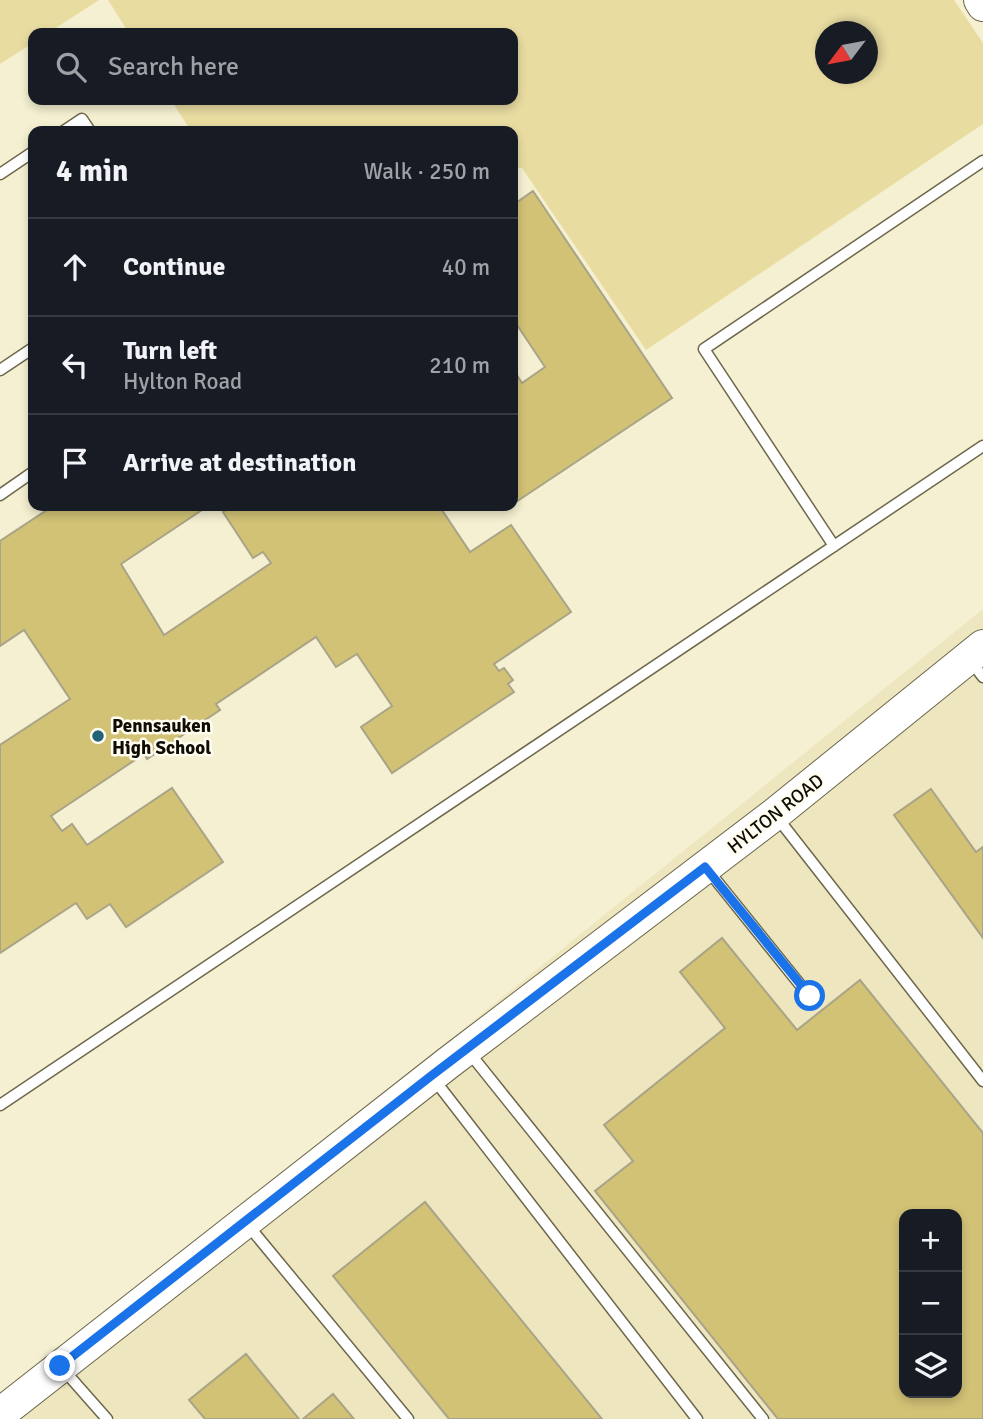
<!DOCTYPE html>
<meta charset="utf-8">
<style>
:root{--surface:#171b24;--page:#20242c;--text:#f1f3f6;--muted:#9ea1a6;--line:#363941}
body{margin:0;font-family:Signika,sans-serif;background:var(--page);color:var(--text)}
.controls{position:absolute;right:21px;bottom:21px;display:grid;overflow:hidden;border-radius:14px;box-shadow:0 4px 10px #0003}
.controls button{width:63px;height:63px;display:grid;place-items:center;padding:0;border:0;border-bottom:2px solid var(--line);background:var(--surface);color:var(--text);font:35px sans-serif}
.compass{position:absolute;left:815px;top:21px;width:63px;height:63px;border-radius:50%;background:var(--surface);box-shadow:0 4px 10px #0003;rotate:238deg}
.stop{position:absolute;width:21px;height:21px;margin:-16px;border:5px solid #1a73e8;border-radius:50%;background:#fff}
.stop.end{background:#1a73e8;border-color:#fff;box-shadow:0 2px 7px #0008}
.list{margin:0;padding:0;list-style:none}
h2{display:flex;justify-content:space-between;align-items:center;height:91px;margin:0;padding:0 28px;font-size:30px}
h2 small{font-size:23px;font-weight:400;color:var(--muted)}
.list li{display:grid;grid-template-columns:46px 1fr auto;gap:21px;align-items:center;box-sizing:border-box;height:98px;padding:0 28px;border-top:2px solid var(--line)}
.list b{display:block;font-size:26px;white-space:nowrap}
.list p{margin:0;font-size:23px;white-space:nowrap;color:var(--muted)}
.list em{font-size:23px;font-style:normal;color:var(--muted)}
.icon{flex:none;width:38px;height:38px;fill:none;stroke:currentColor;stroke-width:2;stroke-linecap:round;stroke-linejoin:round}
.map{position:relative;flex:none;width:983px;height:1419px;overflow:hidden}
.search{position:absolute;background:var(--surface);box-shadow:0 4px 10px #0003;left:28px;top:28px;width:490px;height:77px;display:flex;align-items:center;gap:18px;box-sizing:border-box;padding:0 24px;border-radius:14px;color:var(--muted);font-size:26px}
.panel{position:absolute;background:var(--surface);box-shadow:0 4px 10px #0003;left:28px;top:126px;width:490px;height:385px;border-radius:14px}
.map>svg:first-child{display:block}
.built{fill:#ede6bf;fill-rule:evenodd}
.green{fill:#e8dca1;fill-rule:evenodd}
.building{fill:#d2c276;stroke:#a9a487;stroke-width:2;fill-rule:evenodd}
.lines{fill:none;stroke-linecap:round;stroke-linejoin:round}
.lane-casing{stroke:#6d674c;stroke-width:13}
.secondary-casing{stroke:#6d674c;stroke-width:34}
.lane{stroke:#fff;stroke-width:10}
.secondary{stroke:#fff;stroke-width:32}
.route{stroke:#1a73e8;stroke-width:9}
.poi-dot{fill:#216477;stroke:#fffcf0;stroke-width:2.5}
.labels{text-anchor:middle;stroke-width:5;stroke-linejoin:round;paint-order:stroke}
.poi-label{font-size:19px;font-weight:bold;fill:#0e0c03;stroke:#fffcf0;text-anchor:start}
.street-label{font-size:19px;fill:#0e0c03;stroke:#fffcf0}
</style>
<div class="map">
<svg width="983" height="1419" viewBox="0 0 983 1419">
<rect width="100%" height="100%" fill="#f5f0d1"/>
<path class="built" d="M983,609V1419H0V1403ZM904,1214H957V1393H904Z"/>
<path class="green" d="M0,0H99L48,33H33V43L0,64Z
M108,0H954L983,43V124L646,350L522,168L513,167V131H191L171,100H513V33H129ZM825,32H867V74H825Z"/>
<path class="building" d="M533,191L672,398L513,504V369L522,383L545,367L513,319V205Z
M53,506H208L121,564L164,635L271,563L263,552L253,558L223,512L233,506H448L442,510L470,552L511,525L571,612L494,664L499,671L504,668L513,680L508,684L514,692L392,773L361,727L392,706L357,654L336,667L316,637L216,704L220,710L147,759L144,754L51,816L62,831L72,824L87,845L172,788L223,862L126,927L110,904L87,919L76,903L0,953V745L70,699L24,630L0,646V541Z
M931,789L976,852L983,847V938L894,815Z
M722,938L797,1030L860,980L983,1133V1419H778L595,1191L633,1161L604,1125L725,1028L680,972ZM904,1214H957V1393H904Z
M425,1202L602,1419H449L333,1276Z
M246,1354L299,1419H205L189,1400Z
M333,1394L354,1419H303Z"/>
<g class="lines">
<g class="lane-casing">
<path id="lane" d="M64,131L82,119L90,131
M0,174L33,152
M0,370L33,348
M0,495L33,472
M834,546L704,349L983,161
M970,660L983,677
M776,816L983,1081
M707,869L810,997
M468,1051L763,1419
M433,1078L697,1419
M0,1105L983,446
M247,1224L408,1419
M62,1368L107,1419"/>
</g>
<g class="secondary-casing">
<path id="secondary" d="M980,0L983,5
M0,1414L448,1063L775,814L983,646"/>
</g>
<use href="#lane" class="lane"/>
<use href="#secondary" class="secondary"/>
</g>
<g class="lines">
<path class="route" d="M60,1366L431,1076L705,867L810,996"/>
</g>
<circle class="poi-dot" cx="98" cy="736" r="7"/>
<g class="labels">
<g class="poi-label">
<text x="112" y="732">Pennsauken<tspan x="112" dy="22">High School</tspan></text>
</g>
<g class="street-label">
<text transform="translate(775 813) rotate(-38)" y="7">HYLTON ROAD</text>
</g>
</g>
</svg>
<div class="controls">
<button>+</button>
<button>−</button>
<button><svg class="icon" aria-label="layers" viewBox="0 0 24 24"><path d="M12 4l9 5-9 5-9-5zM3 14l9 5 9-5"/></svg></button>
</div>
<svg class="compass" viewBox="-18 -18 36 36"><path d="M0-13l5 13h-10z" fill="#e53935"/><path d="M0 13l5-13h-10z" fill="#9ea1a6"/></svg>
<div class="stop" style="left:810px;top:996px"></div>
<div class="stop end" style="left:60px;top:1366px"></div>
<div class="search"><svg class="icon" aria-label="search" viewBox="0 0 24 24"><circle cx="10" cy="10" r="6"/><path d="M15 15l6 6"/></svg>Search here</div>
<section class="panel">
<h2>4 min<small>Walk · 250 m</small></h2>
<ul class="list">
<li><svg class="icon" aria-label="ahead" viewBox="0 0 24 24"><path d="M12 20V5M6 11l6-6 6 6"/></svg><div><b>Continue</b></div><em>40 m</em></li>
<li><svg class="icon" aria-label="left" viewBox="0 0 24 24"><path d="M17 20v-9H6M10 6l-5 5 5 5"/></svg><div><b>Turn left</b><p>Hylton Road</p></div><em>210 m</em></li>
<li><svg class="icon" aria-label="arrive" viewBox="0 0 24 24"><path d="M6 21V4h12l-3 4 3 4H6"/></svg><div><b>Arrive at destination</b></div></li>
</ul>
</section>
</div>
